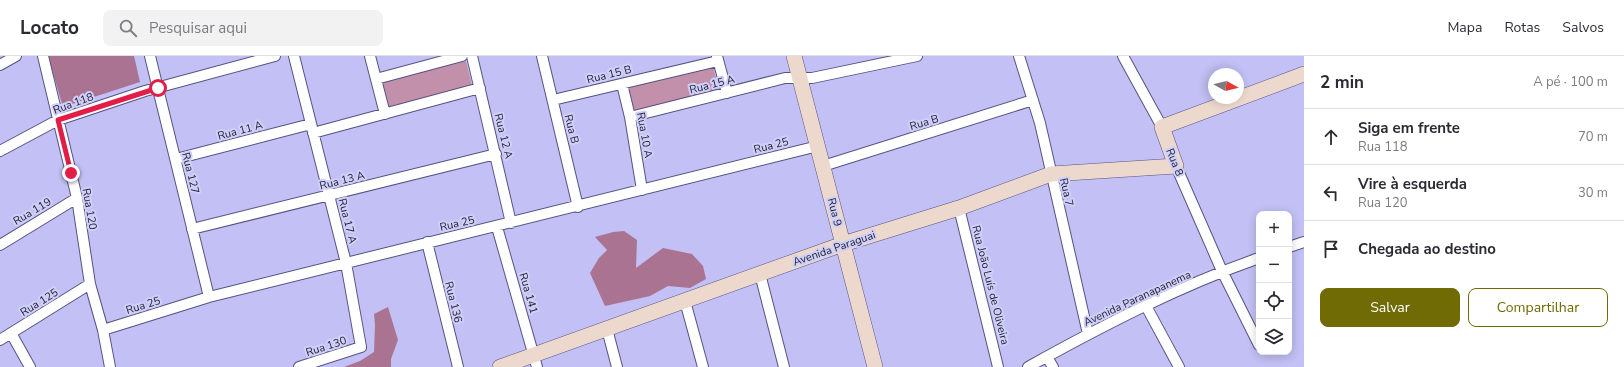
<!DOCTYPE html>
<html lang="pt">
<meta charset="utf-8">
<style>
:root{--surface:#fff;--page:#f2f2f3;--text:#2b2b33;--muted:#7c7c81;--line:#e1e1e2;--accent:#706b05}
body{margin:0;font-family:"Nunito Sans",sans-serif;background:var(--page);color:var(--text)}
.controls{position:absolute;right:12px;bottom:12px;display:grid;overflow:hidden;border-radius:8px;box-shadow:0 2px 10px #0003}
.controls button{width:36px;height:36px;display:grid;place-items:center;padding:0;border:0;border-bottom:1px solid var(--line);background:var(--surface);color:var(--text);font:20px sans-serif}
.compass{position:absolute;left:1208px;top:12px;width:36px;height:36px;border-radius:50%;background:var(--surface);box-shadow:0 2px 10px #0003;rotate:98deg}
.stop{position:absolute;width:12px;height:12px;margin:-9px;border:3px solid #e11d48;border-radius:50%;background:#fff}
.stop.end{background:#e11d48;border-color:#fff;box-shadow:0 1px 4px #0008}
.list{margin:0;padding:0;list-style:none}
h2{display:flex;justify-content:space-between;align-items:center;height:52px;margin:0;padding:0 16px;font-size:17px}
h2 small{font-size:13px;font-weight:400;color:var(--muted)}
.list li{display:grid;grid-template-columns:26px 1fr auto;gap:12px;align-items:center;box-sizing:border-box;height:56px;padding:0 16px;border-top:1px solid var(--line)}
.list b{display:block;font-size:15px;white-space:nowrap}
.list p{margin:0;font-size:13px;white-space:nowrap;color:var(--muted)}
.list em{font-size:13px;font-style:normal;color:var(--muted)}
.actions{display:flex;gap:8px;padding:12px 16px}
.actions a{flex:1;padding:9px 0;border:1px solid var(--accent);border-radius:8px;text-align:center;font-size:14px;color:var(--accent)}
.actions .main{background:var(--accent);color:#fff}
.icon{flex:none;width:22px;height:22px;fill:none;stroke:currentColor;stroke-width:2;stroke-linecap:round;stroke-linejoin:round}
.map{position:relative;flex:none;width:1304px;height:311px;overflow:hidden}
header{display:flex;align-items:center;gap:24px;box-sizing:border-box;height:56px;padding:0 20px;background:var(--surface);border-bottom:1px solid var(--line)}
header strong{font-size:19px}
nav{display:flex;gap:22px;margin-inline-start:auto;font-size:14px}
.search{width:280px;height:36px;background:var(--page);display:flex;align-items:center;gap:10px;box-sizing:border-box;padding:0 14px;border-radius:8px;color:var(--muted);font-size:15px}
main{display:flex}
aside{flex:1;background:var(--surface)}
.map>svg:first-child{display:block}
.green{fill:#c290ab}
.forest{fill:#ab7392}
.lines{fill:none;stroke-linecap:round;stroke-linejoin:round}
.street-casing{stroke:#565380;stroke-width:12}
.secondary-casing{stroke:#565380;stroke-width:16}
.street{stroke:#fff;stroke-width:10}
.secondary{stroke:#edd8ce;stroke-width:15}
.route{stroke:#e11d48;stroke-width:5}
.labels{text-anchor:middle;stroke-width:4;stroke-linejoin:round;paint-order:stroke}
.street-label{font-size:11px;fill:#232235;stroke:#cfcff9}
</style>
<header>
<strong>Locato</strong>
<div class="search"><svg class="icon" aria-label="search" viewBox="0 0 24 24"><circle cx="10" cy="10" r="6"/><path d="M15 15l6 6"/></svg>Pesquisar aqui</div>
<nav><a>Mapa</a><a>Rotas</a><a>Salvos</a></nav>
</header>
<main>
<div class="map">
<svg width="1304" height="311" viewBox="0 0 1304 311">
<rect width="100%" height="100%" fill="#c2c0f4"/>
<path class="green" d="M466,5L472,30L389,51L382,26Z
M713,10L719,35L634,56L628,31Z"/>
<path class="forest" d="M48,0H134L140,26L63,51Z
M624,175L637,184L636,212L663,192L692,198L703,210L706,223L690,232L668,230L650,240L605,250L590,217L599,202L607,194L595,181L613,176Z
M388,251L398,284L391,303V311H344L360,305L374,296L375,269L374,258Z"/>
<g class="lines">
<g class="street-casing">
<path id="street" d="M43,0L77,142L90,228L103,274L110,311
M150,0L209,241
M294,0L346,207L361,291L299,311
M370,0L385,58
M472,0L511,167
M542,0L578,151
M717,0L727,37
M1019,0L1040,67L1088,278
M1123,0L1162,71
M0,9L16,0
M376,23L462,0
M622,28L630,61L642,134
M553,44L718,5
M630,61L785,22H812L917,0
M313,77L480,32
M0,95L58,64L145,35L275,0
M176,103L311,68
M823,110L1033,44
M1176,110L1222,215L1259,289
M959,152L998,311
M497,171L537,311
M192,173L496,98
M427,186L458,311
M0,189L77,142
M1289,191L1304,186
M760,218L784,311
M685,245L703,311
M1146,250L1179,311
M607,273L617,311
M103,274L209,241L818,90
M11,277L30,311
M0,284L90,228
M1047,301L1053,311
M1028,311C1102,270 1179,230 1259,202"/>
</g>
<g class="secondary-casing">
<path id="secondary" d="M794,0L875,311
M500,311L843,188L959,152L1051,118L1176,110L1162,71L1304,18"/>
</g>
<use href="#street" class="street"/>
<use href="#secondary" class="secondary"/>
</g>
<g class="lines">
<path class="route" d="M71,117L58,64L158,32"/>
</g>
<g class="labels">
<g class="street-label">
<text transform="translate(609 18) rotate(-14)" y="4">Rua 15 B</text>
<text transform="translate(712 28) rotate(-14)" y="4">Rua 15 A</text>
<text transform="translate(73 47) rotate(-20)" y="4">Rua 118</text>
<text transform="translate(924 66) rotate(-17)" y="4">Rua B</text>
<text transform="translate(572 73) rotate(76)" y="4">Rua B</text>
<text transform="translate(240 74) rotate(-15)" y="4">Rua 11 A</text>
<text transform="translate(645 79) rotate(80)" y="4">Rua 10 A</text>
<text transform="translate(504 80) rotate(76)" y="4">Rua 12 A</text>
<text transform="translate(771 89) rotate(-14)" y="4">Rua 25</text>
<text transform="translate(1175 106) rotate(68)" y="4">Rua 8</text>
<text transform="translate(191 117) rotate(76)" y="4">Rua 127</text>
<text transform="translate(342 124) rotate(-14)" y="4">Rua 13 A</text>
<text transform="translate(1067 136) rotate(77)" y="4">Rua 7</text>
<text transform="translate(90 153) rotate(80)" y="4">Rua 120</text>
<text transform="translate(32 155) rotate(-31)" y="4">Rua 119</text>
<text transform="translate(835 156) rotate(76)" y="4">Rua 9</text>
<text transform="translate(348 165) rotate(76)" y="4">Rua 17 A</text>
<text transform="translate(457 167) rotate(-13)" y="4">Rua 25</text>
<text transform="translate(834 192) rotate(-19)" y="4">Avenida Paraguai</text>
<text transform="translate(991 229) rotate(76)" y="4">Rua João Luís de Oliveira</text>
<text transform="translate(529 237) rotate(74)" y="4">Rua 141</text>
<text transform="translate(1137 242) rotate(-25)" y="4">Avenida Paranapanema</text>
<text transform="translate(39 246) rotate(-32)" y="4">Rua 125</text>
<text transform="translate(454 246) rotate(76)" y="4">Rua 136</text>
<text transform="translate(143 249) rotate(-17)" y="4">Rua 25</text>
<text transform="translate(326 290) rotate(-18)" y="4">Rua 130</text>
</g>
</g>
</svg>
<div class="controls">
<button>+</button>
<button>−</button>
<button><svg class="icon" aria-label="locate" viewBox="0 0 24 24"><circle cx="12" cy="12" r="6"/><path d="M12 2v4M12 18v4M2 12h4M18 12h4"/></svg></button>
<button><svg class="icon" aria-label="layers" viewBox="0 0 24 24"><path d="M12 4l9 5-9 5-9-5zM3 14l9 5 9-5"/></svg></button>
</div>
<svg class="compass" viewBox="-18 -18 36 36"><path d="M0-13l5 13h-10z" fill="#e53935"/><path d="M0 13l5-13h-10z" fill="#7c7c81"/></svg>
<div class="stop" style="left:158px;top:32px"></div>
<div class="stop end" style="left:71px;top:117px"></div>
</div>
<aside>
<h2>2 min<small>A pé · 100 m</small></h2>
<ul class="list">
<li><svg class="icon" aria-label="ahead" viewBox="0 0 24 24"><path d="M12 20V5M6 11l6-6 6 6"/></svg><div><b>Siga em frente</b><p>Rua 118</p></div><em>70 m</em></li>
<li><svg class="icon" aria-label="left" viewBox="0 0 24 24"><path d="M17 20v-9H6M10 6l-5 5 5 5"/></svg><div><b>Vire à esquerda</b><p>Rua 120</p></div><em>30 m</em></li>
<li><svg class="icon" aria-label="arrive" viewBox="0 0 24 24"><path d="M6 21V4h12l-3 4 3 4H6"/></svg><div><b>Chegada ao destino</b></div></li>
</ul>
<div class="actions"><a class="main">Salvar</a><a>Compartilhar</a></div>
</aside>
</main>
